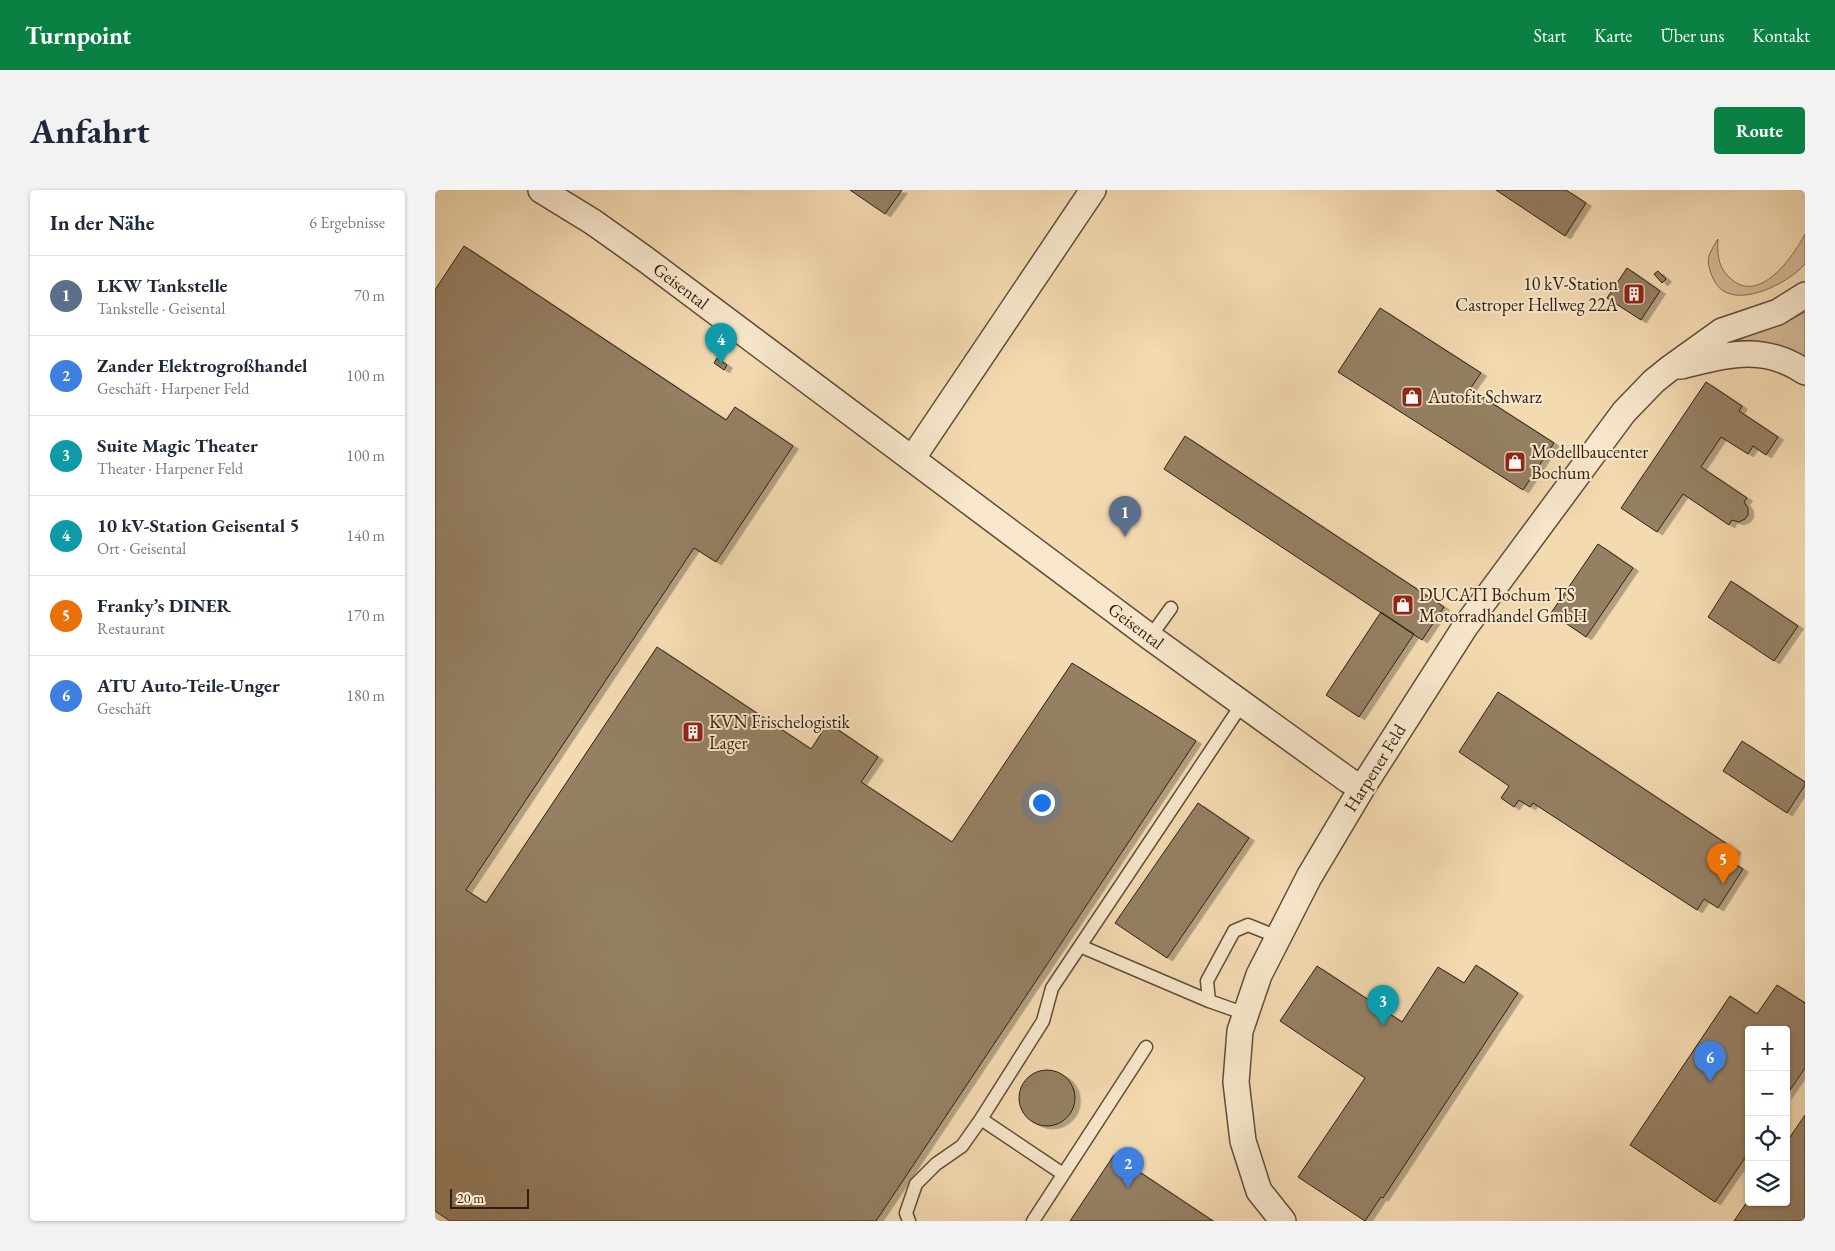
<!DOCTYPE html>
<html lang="de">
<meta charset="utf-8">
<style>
:root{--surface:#fff;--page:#f2f2f3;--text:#1f2937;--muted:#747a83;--line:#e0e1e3;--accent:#0b8043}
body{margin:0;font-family:"EB Garamond",serif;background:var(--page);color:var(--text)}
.controls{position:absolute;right:15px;bottom:15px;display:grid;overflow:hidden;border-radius:5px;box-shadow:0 1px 4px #0004}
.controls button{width:45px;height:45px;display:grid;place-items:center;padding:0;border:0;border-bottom:1px solid var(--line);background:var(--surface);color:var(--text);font:25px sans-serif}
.scale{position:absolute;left:15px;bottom:12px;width:79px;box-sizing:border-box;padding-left:5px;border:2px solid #2f1e10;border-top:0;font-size:14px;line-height:18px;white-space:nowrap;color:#2f1e10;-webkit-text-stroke:4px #f8e7cc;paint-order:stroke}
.you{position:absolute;left:606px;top:612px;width:18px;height:18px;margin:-12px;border:4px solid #fff;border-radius:50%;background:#1a73e8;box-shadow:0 0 0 8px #1a73e833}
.badge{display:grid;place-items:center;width:32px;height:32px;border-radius:50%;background:var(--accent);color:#fff;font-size:16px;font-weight:700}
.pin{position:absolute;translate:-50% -41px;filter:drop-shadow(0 1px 2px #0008)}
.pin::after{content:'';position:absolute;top:26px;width:18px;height:15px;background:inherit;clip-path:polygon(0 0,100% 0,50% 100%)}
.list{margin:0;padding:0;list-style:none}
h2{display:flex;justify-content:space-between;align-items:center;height:65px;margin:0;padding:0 20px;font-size:21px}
h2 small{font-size:16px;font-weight:400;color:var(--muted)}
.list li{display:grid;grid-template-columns:32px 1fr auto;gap:15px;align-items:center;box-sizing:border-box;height:80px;padding:0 20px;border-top:1px solid var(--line)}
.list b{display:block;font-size:19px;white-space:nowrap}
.list p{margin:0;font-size:16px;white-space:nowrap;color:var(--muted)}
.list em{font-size:16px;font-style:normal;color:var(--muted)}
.icon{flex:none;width:28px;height:28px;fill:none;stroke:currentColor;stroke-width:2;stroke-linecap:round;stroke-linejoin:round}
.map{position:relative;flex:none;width:1370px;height:1031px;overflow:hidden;border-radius:5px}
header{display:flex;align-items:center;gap:30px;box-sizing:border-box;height:70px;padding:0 25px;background:var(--accent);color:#fff}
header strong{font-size:24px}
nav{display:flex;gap:28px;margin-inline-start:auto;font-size:18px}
.intro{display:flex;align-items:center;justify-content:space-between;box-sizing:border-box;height:120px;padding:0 30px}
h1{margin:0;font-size:35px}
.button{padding:12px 22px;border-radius:5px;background:var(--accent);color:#fff;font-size:18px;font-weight:700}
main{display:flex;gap:30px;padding:0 30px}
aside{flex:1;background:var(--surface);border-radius:5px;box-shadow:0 1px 4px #0004}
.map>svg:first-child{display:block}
.green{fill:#d3ba96;stroke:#816c53}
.building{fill:#958064;stroke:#2f1e10;filter:url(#shadow)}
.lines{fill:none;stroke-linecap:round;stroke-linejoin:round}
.lane-casing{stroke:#604d38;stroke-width:15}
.street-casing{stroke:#604d38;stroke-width:28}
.path{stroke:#2f1e10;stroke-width:3;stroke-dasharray:1 2.5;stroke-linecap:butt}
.lane{stroke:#f8e7cc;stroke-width:12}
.street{stroke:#f8e7cc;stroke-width:25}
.labels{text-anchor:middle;stroke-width:4;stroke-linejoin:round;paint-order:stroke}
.poi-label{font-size:18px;fill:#2f1e10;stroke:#f8e7cc;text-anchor:start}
.street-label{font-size:18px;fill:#2f1e10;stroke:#f8e7cc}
</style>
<header>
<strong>Turnpoint</strong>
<nav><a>Start</a><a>Karte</a><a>Über uns</a><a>Kontakt</a></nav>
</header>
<div class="intro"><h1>Anfahrt</h1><a class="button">Route</a></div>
<main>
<aside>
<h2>In der Nähe<small>6 Ergebnisse</small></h2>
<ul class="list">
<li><span class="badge" style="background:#5c6f8a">1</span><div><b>LKW Tankstelle</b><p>Tankstelle · Geisental</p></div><em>70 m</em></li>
<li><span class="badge" style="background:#3f7fe0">2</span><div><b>Zander Elektrogroßhandel</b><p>Geschäft · Harpener Feld</p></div><em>100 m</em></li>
<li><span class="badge" style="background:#0f9aa8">3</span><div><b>Suite Magic Theater</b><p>Theater · Harpener Feld</p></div><em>100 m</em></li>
<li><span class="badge" style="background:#0f9aa8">4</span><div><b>10 kV-Station Geisental 5</b><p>Ort · Geisental</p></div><em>140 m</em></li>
<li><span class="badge" style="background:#e8710a">5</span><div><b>Franky’s DINER</b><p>Restaurant</p></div><em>170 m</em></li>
<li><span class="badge" style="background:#3f7fe0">6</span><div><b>ATU Auto-Teile-Unger</b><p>Geschäft</p></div><em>180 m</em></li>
</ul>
</aside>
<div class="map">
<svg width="1370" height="1031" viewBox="0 0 1370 1031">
<defs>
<filter id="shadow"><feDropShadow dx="5.5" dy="3" stdDeviation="0" flood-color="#0004"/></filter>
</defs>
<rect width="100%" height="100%" fill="#f4dab1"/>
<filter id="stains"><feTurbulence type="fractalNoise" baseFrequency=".004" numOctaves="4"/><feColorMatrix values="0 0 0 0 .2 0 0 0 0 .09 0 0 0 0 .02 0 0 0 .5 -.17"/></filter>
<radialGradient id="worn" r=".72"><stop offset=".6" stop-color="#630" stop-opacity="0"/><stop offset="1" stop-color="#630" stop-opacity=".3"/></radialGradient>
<path class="green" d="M1370,44V74C1353,94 1293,125 1278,88C1275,82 1272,73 1274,66C1276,60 1280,54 1283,49C1282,64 1283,77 1295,88C1324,116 1358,67 1370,44Z
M1370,122V169L1348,157L1319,151L1302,150V148L1345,135Z"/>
<path class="building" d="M415,0H467L450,24Z
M1061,0H1131L1151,13L1130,46Z
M29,56L291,230L300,217L358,256L281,372L259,358L31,700L51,713L222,457L376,559L393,533L443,567L426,592L517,652L637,473L761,551L441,1031H15L0,1021V100Z
M1192,78L1225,101L1206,130L1172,108Z
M1223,81L1231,89L1227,93L1219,84Z
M945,118L1046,183L1035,199L1119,253L1088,300L903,182Z
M282,168L292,175L289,180L279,173Z
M1271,192L1307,216L1304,221L1343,247L1331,265L1318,256L1313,264L1286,247L1266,277L1312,308L1309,312L1313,318V325L1310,329L1304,332L1297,330L1294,335L1248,304L1222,342L1186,318Z
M750,246L1009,417L987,450L729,279Z
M1163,354L1198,378L1151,447L1116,423Z
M1296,391L1363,436L1339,471L1273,427Z
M946,422L979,444L924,527L891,505Z
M1063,502L1301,660L1294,670L1308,679L1283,718L1269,709L1262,720L1098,613L1095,617L1084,610L1079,617L1066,608L1074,596L1024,562Z
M1307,551L1370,592V595L1352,623L1288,581Z
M763,613L814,648L732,768L680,733Z
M1041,775L1083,803L948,1008L946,1007L930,1031L863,987L930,888L845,831L882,776L967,832L1003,777L1029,793Z
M1342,795L1370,813V878L1351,906V840H1314V962L1280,1012L1195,955L1295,806L1322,824Z
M584 908a28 28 0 1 1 56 0a28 28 0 1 1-56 0Z
M1370,925V1031H1299L1314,1009V1012H1351V953Z
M679,965L778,1031H635Z"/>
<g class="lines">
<g class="lane-casing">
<path id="lane" d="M715,447L736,418
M645,756L774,811
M811,824L774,811L772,791L799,741L813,735L843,747
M546,929L628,984
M474,1031L471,1023L481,994L501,974L527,956L546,929L608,831L617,798L807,514
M598,1031L711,857"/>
</g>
<g class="street-casing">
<path id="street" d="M106,0L158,32L210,69L715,447L913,590L927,598
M1246,176C1292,165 1327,153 1370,182
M477,269L658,0
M848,1031L824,1001L808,951L801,892L805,841L824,785L874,687L927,598L1030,437L1189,222L1219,191L1234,179L1287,141L1343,122L1370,105"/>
</g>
<path class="path" d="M1369,813L1370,812"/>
<use href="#lane" class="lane"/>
<use href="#street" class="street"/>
</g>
<defs>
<g id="building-square" transform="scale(1.125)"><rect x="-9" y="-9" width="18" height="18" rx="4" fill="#8f2418" stroke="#f8e7cc"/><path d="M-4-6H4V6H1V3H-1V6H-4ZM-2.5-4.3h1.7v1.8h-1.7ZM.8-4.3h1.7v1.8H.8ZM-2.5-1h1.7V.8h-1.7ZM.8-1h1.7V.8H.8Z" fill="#fff"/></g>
<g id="shop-square" transform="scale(1.125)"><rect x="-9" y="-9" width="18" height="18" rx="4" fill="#8f2418" stroke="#f8e7cc"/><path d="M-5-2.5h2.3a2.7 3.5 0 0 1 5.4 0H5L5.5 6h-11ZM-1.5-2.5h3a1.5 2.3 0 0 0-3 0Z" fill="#fff"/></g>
</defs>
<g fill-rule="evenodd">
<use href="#building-square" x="1199" y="104"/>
<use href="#shop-square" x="977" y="207"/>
<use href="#shop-square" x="1080" y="272"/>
<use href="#shop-square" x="968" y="415"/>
<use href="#building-square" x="258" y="542"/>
</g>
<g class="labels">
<g class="poi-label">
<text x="1183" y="100" text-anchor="end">10 kV-Station<tspan x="1183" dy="21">Castroper Hellweg 22A</tspan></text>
<text x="993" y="213">Autofit Schwarz</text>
<text x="1096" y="268">Modellbaucenter<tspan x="1096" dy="21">Bochum</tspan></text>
<text x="984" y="411">DUCATI Bochum TS<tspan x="984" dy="21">Motorradhandel GmbH</tspan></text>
<text x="274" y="538">KVN Frischelogistik<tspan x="274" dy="21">Lager</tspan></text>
</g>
<g class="street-label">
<text transform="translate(246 96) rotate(37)" y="6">Geisental</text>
<text transform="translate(701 436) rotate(37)" y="6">Geisental</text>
<text transform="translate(940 578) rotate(-58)" y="6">Harpener Feld</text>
</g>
</g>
<rect width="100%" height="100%" filter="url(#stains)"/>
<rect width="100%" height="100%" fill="url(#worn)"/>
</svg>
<div class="controls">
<button>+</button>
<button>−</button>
<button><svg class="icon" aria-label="locate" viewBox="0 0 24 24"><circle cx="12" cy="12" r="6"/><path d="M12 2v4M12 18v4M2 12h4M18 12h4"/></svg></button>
<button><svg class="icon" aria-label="layers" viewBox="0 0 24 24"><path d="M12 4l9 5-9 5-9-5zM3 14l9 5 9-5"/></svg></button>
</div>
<div class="scale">20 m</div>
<div class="you"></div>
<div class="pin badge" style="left:690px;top:347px;background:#5c6f8a">1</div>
<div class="pin badge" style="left:693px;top:998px;background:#3f7fe0">2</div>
<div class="pin badge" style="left:948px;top:836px;background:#0f9aa8">3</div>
<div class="pin badge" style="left:286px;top:174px;background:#0f9aa8">4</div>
<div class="pin badge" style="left:1288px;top:694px;background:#e8710a">5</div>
<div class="pin badge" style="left:1275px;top:892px;background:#3f7fe0">6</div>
</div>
</main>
